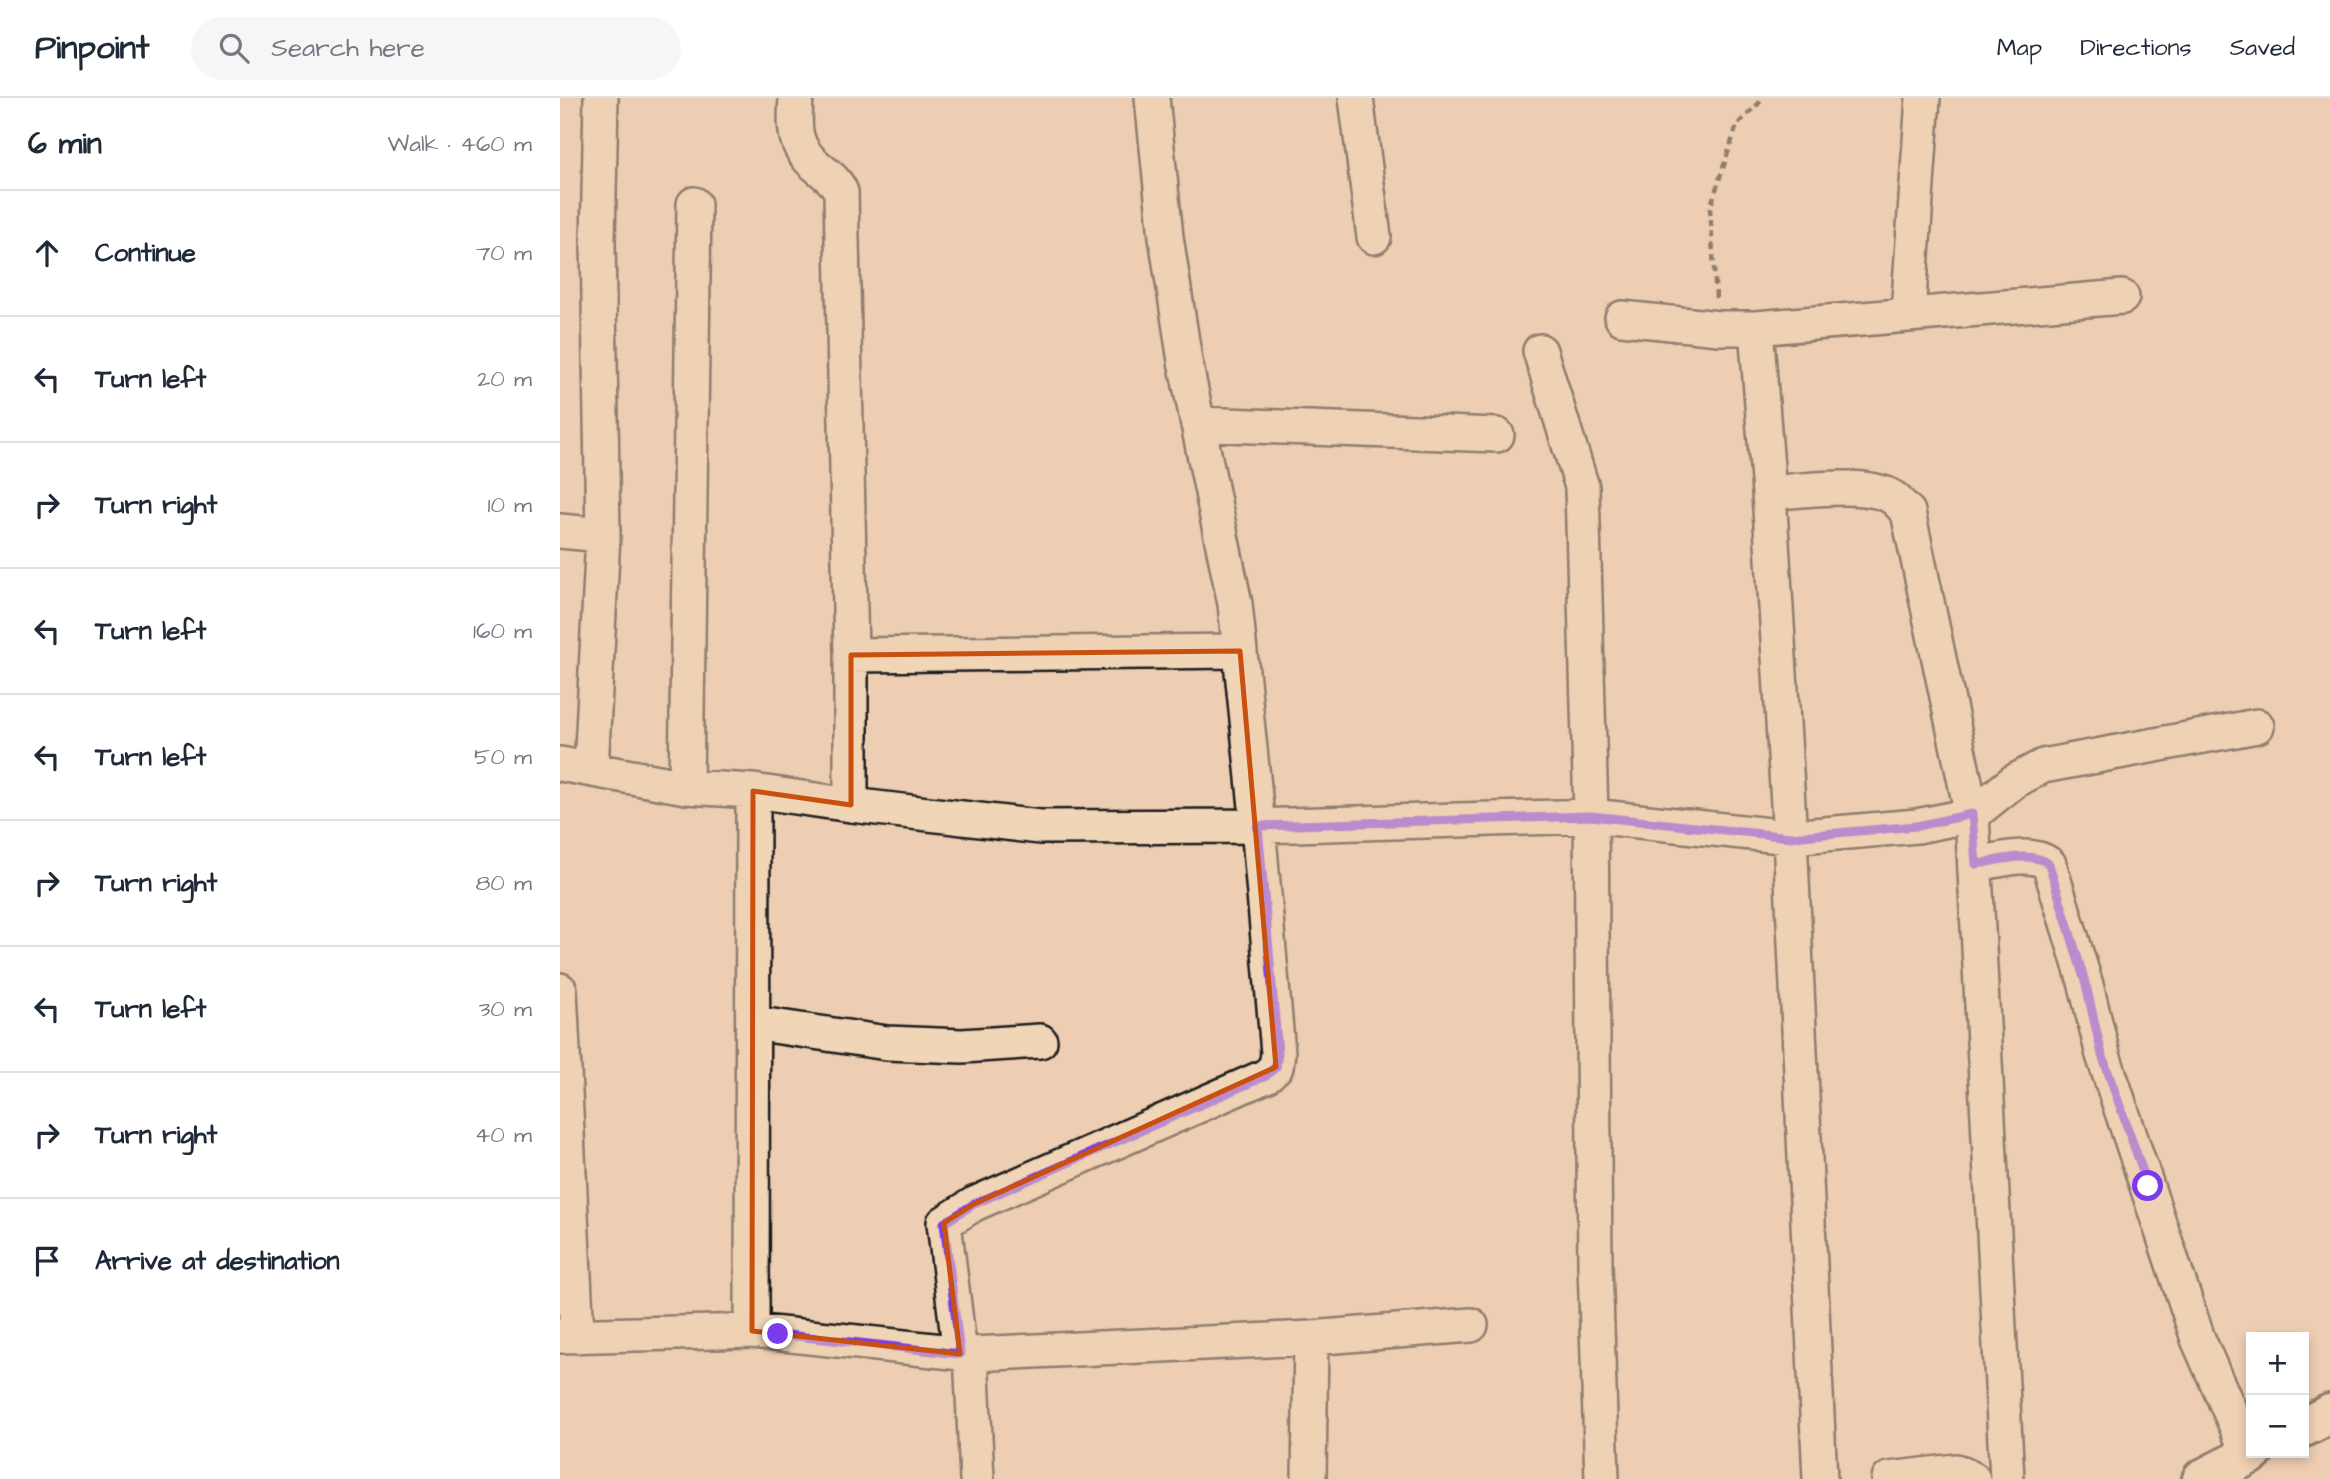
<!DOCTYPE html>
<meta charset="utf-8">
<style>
:root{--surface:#fff;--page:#f6f6f7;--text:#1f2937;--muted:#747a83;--line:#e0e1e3}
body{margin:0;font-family:"Architects Daughter",sans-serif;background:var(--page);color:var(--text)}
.controls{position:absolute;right:21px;bottom:21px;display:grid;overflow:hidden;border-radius:0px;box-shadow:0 4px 10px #0003}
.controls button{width:63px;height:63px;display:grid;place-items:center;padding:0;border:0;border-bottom:2px solid var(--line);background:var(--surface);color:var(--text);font:35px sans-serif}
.stop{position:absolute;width:21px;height:21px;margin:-16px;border:5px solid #7c3aed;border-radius:50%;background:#fff}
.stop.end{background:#7c3aed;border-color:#fff;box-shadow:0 2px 7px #0008}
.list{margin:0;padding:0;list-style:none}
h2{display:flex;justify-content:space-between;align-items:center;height:91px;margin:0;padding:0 28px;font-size:30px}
h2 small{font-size:23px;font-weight:400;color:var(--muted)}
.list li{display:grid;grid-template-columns:46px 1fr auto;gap:21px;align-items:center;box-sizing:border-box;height:126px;padding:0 28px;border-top:2px solid var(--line)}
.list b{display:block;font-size:26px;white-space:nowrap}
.list em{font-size:23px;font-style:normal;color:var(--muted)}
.icon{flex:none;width:38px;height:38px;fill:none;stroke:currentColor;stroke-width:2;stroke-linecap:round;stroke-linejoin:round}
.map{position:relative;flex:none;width:1770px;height:1381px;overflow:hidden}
header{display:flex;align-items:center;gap:42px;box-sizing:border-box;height:98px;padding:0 35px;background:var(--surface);border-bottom:2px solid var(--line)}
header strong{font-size:33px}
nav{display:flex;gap:38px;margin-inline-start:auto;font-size:24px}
.search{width:490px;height:63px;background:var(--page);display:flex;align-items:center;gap:18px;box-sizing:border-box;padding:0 24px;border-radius:38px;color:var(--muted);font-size:26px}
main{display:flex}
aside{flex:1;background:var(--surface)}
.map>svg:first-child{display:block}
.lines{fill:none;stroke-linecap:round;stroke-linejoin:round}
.street-casing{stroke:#1c1c1c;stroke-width:38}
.primary-casing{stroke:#1c1c1c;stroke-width:44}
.path{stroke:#1c1c1c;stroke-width:4.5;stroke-dasharray:7 5;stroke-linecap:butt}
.street{stroke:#f0d5b7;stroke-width:33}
.primary{stroke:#f0d5b7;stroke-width:38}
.route{stroke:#7c3aed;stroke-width:9}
.marked{fill:none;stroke:#c9500e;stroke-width:5;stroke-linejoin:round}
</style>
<header>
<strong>Pinpoint</strong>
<div class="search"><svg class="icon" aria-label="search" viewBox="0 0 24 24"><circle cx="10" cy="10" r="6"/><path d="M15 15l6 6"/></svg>Search here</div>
<nav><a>Map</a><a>Directions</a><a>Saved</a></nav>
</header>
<main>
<aside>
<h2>6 min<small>Walk · 460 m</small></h2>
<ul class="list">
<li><svg class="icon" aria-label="ahead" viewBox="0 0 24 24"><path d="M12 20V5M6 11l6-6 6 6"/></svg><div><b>Continue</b></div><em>70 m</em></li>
<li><svg class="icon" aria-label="left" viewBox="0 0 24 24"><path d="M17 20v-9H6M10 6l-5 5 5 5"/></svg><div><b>Turn left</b></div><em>20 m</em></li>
<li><svg class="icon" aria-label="right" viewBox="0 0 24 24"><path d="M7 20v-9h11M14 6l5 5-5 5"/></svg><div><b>Turn right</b></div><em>10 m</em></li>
<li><svg class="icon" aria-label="left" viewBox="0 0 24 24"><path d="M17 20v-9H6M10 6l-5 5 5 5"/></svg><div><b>Turn left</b></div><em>160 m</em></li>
<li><svg class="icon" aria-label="left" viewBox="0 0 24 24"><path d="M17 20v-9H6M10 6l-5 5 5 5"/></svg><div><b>Turn left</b></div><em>50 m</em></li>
<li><svg class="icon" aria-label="right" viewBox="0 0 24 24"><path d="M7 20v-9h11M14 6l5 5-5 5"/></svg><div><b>Turn right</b></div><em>80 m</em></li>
<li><svg class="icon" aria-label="left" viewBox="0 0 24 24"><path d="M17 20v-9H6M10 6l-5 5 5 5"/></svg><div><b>Turn left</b></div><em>30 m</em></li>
<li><svg class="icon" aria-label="right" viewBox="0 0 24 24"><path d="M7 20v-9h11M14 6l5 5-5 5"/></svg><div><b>Turn right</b></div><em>40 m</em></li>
<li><svg class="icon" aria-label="arrive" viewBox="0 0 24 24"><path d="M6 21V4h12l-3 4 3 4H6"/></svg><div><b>Arrive at destination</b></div></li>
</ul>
</aside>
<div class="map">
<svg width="1770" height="1381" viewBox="0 0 1770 1381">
<rect width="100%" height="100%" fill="#eeceb2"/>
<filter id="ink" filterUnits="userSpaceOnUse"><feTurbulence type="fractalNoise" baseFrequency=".0143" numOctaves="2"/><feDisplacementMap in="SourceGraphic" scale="14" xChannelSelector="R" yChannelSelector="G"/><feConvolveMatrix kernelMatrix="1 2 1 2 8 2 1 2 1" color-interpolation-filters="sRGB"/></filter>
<g filter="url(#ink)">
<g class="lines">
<g class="street-casing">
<path id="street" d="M236,0C234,30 233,50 259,70C268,78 276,82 281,94L291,557V707L480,729L698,728L718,955L716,969L706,978L414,1106L384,1125L400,1256
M592,0L606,139L625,263L675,506L698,728L1031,718L1230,739L1209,395L1196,230
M796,0L814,139
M1348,216L1363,0
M1062,220L1159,230H1196L1562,199
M980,253L1022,389L1031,718L1035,1167L1042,1381
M638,326L937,337
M1209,395C1239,393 1305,383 1332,399C1338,403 1343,410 1348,414L1412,717L1447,1381
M0,433L43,437
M291,557L680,553
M0,666L126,689L193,693L291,707
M31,671L43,437L38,144L41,0
M126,689L134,106
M1416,766C1437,763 1471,752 1489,766L1526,887L1543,957L1638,1241L1689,1357
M0,892L17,1238
M193,925L327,945L402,948L480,943
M192,1233L193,693
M0,1238L192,1233L411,1256L751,1240L749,1381
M751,1240L911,1227
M411,1256L417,1381
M1260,1381L1230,739L1357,728L1412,717L1453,684L1483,668L1697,628
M1329,1381L1396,1373L1413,1381"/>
</g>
<g class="primary-casing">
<path id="primary" d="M1744,1329L1770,1316
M1642,1381L1693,1355"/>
</g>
<path class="path" d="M1156,200L1150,110L1177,27L1204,0"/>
<use href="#street" class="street"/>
<use href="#primary" class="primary"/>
</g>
</g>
<g class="lines" filter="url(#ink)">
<path class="route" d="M218,1236L400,1256L384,1125L414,1106L706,978L716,969L718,955L698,728L1031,718L1230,739L1357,728L1412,716L1416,766C1438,763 1471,752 1489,766L1526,887L1542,957L1588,1088"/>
</g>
<path d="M0 0H1770V1381H0ZM680,553L716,969L414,1106L384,1125L400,1256L192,1233L193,693L291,707V557Z" fill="#eeceb2" fill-opacity=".55" fill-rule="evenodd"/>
<path class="marked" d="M680,553L716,969L414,1106L384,1125L400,1256L192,1233L193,693L291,707V557Z"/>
</svg>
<div class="controls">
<button>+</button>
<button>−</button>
</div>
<div class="stop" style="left:1588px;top:1088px"></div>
<div class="stop end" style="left:218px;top:1236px"></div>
</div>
</main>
